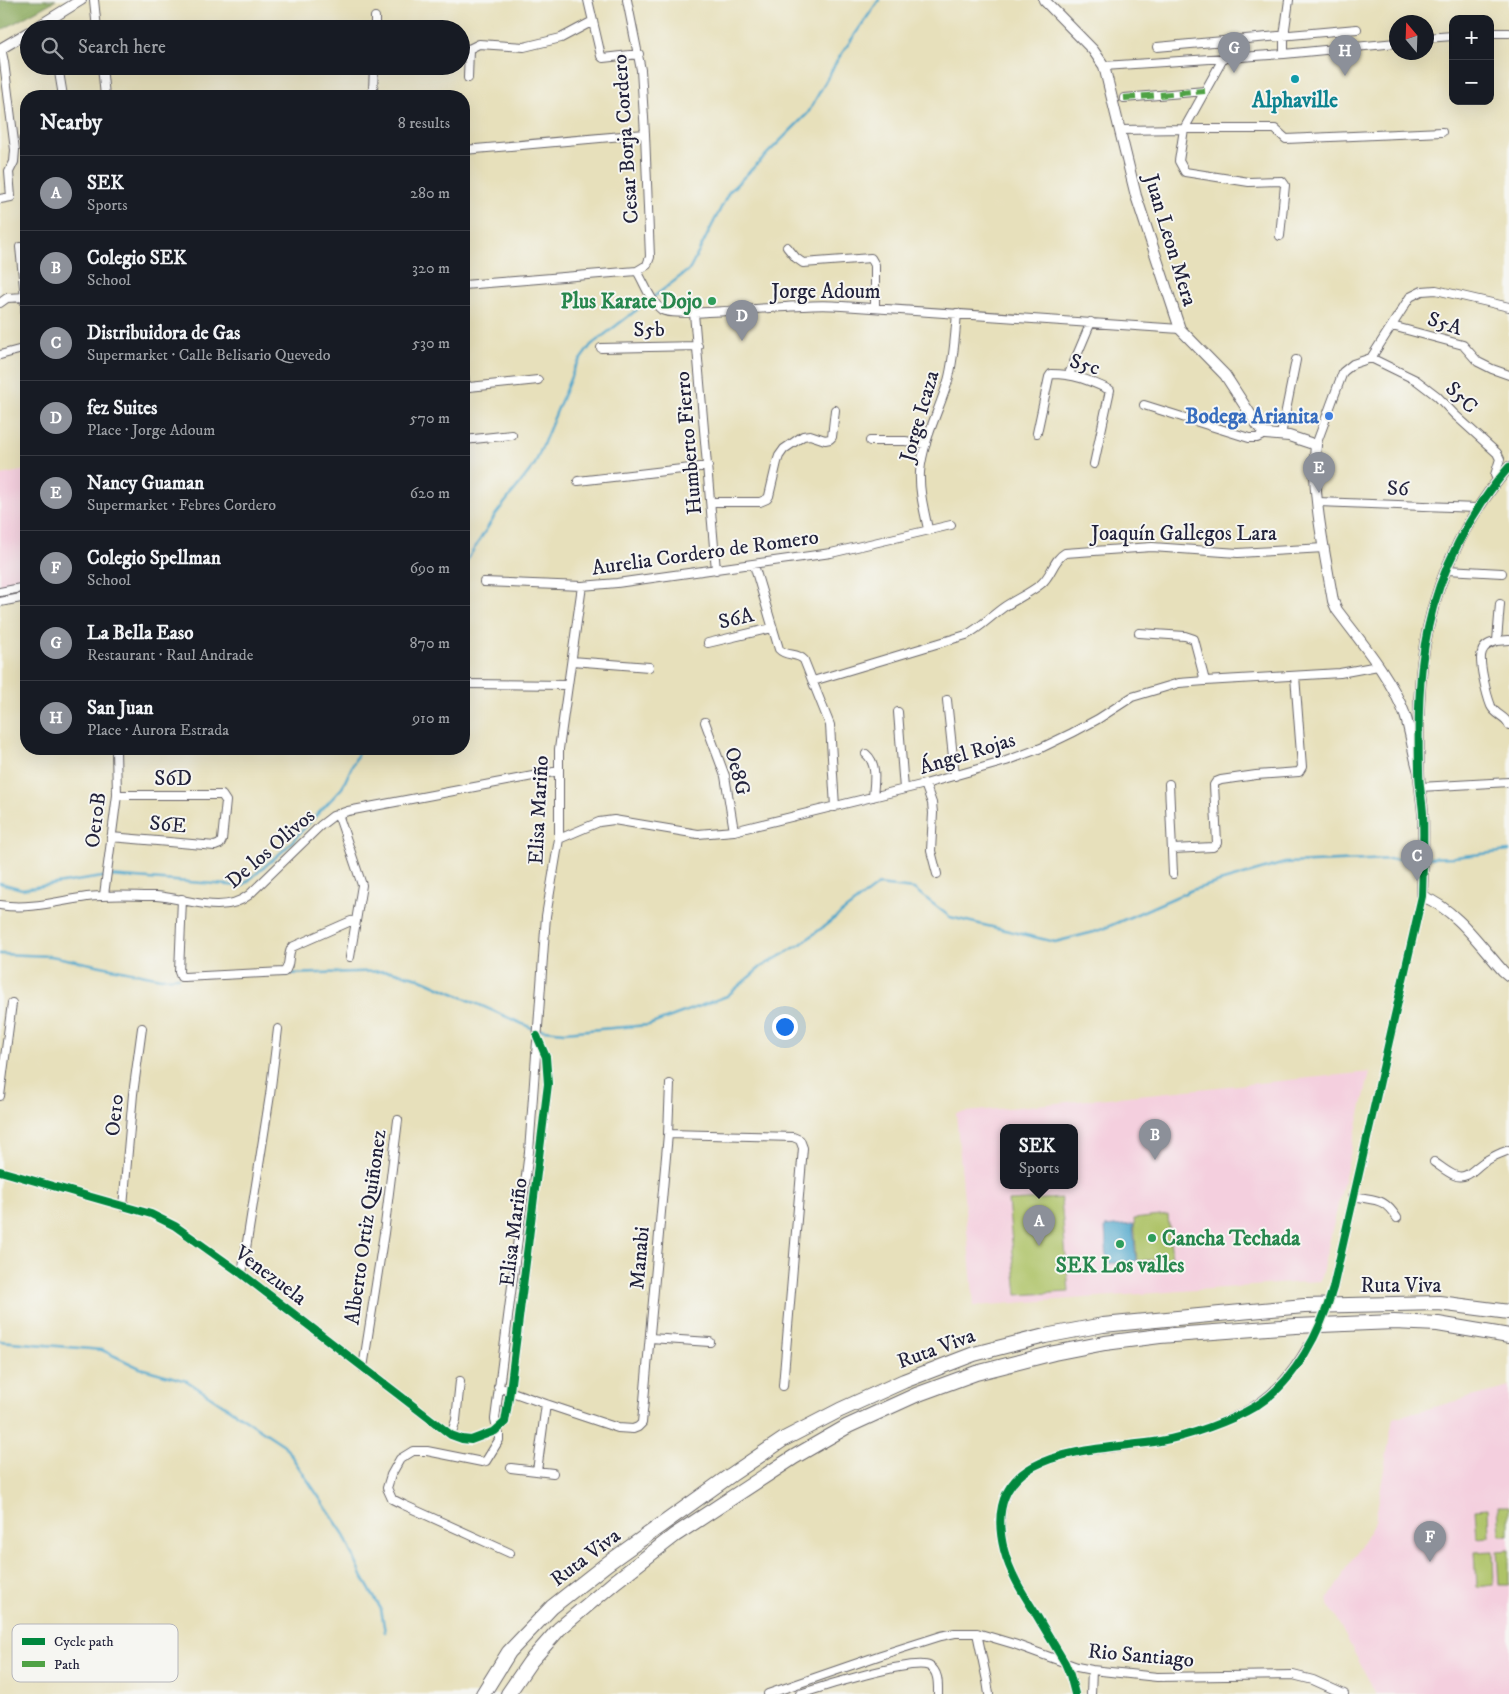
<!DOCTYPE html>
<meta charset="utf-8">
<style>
:root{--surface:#171b24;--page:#242831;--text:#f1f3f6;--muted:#9ea1a6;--line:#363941;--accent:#8c9099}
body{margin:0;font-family:"IM FELL DW Pica",serif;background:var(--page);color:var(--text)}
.controls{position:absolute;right:15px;top:15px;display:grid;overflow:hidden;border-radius:10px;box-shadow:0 5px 20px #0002}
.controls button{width:45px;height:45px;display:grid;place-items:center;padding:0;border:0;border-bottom:1px solid var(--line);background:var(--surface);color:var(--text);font:25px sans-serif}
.compass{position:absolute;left:1389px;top:15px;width:45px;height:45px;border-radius:50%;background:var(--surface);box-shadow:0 5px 20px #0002;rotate:341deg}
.you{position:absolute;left:784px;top:1026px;width:18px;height:18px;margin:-12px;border:4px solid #fff;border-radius:50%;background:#1a73e8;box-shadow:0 0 0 8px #1a73e833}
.badge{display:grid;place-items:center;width:32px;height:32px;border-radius:50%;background:var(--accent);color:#fff;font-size:16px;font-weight:700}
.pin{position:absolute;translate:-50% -41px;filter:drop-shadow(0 1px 2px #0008)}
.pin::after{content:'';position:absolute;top:26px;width:18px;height:15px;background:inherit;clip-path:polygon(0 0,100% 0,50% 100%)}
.popup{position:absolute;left:1000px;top:1124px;width:78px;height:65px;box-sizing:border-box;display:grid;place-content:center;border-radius:10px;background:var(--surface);filter:drop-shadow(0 1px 4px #0005);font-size:16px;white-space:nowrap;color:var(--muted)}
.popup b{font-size:19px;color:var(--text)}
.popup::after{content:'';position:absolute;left:50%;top:100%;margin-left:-10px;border:10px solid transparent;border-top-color:var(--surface)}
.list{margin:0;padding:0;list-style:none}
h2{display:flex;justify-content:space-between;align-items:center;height:65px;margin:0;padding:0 20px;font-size:21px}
h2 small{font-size:16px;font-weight:400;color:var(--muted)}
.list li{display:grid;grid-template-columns:32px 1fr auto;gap:15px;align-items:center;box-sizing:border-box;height:75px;padding:0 20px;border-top:1px solid var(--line)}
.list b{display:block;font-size:19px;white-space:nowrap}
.list p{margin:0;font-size:16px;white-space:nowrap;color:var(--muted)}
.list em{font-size:16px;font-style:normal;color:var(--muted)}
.icon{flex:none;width:28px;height:28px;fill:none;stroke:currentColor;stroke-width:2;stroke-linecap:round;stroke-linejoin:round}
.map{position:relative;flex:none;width:1509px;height:1694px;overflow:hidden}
.search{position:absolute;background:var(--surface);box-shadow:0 5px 20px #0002;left:20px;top:20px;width:450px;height:55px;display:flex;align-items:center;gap:12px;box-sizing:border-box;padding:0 18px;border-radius:28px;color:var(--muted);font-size:19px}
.panel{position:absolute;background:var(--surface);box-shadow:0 5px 20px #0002;left:20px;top:90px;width:450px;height:665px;border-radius:20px}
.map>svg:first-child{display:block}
.built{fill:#f4cfde;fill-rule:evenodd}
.green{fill:#aec368;stroke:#687252}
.forest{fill:#8aa95c;stroke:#56664c}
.water{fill:#4ea6cb;stroke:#386483}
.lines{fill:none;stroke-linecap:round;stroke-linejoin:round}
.stream{stroke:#4ea6cb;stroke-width:2.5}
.street-tunnel{stroke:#c0baa1;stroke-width:8;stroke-dasharray:8 4;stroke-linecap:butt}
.street-casing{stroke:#676468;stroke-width:10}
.secondary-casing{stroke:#676468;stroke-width:12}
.highway-casing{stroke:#676468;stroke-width:16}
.street{stroke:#fff;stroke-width:8}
.secondary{stroke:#fff;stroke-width:10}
.highway{stroke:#fff;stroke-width:14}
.quiet{stroke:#50a245;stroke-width:6;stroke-dasharray:12 6;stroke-linecap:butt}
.cycleway-casing{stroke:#f6f6f2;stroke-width:11}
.cycleway{stroke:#00873e;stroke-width:8}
.culture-dot{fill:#0f9aa8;stroke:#f6f6f2;stroke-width:2}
.leisure-dot{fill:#2e9e5b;stroke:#f6f6f2;stroke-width:2}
.shop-dot{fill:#3f7fe0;stroke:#f6f6f2;stroke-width:2}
.labels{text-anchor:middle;stroke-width:4;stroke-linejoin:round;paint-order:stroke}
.culture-label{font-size:21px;font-weight:bold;fill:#0d838f;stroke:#f6f6f2}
.street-label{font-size:21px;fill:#22223b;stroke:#f6f6f2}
.leisure-label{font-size:21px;font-weight:bold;fill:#27864d;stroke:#f6f6f2;text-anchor:end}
.shop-label{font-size:21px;font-weight:bold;fill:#366cbe;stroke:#f6f6f2;text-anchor:end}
.key{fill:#f6f6f2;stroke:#b6b6bb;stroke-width:1}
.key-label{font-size:14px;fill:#22223b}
</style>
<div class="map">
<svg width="1509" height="1694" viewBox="0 0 1509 1694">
<rect width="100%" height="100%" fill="#f6f6f2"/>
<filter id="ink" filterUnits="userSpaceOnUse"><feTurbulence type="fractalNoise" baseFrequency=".02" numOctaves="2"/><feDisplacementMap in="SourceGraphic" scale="10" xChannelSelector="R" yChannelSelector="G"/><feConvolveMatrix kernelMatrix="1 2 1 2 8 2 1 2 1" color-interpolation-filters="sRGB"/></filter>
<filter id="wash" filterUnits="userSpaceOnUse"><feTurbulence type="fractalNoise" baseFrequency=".0096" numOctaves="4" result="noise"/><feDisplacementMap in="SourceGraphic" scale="20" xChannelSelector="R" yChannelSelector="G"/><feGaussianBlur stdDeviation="1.12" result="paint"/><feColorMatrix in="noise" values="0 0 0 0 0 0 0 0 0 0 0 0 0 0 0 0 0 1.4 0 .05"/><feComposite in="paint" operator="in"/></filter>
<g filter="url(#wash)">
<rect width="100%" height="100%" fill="#e7e0bb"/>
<path class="built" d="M26,470V583L0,589V475Z
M1370,1072L1320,1281L974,1306L956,1113ZM1004,1127H1074V1185H1004Z
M1509,1387V1694H1376L1327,1601L1375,1522L1393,1418Z"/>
<path class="green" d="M1061,1198L1069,1292L1017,1295L1008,1201Z
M1168,1215L1172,1258L1137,1261L1134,1219Z
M1498,1506H1509V1535H1500Z
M1488,1508L1489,1537L1477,1538L1475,1509Z
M1509,1550V1585H1499L1497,1551Z
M1493,1551L1494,1585L1477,1587L1475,1552Z"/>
<path class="forest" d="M0,0H56L0,31Z"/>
<path class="water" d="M1133,1224L1136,1261L1107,1264L1105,1227Z"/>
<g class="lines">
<path class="stream" d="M464,565L496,514L535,464L575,367L591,345L690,269L729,192L808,113L838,59L879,0
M1426,858L1454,857L1509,851
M0,883L22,889L109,876L242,886L285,849L342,788L360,749
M0,954L51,956L161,978L179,977
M284,974L391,971L419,978L534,1029L564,1032L649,1025L727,996L761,967L801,944L878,885L914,889L950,917L1055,942L1098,931L1192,890L1285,863L1421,858
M0,1341L102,1350L140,1368L187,1381L284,1445L343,1533L363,1578L381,1609L385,1632"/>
</g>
</g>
<g filter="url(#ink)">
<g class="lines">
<path class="street-tunnel" d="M1308,1346L1323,1317L1333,1288"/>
<g class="street-casing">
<path id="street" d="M94,0L97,29
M588,0L601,56L603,58L639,54
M375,29V17
M1490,33H1509
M1426,38L1453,36
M1157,47L1357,29
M461,48L469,49L479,44L524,47L561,38L593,21
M1284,54V36L1289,0
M1224,57L1184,129L1179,161L1185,172L1249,182L1282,181L1285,185L1280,236
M58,66L63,96
M102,66L105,96
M1104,66L1284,54L1396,43
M468,78L469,49
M373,91L374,66
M1124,98L1205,91
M1120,130L1184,129H1275L1286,139L1442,132
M464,150L645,134
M0,199L11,197L9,172L14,162L15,150L4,62L1,48
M787,247L796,258L803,263L871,258L875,265V308
M637,271C645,284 650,301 662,310C674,318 782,306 803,306C816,305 829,305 842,306L1180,329
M464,285L637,271L647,265L650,257L645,134L641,70L627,0
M25,297L26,324
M0,303L7,298L25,297L20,247
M694,313L716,570
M1392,326L1463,345L1478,362L1492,369L1509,375
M601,348L698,346
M0,355L26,348
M1371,358L1416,380L1437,396L1454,414L1497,453L1500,459L1495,475L1498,481
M464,374L465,383L469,387L538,380
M1069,374L1091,322
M1144,405L1249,438H1257L1265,434
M1037,433L1049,377L1051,374C1075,374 1088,380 1110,390L1094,464
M1281,435L1296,360
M464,440L512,435
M870,441H905L926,444
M1316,445L1343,372L1353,364L1371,358L1410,297L1422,291L1436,290L1509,307
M578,481L708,466
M711,502H760L767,499L769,496L777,462L779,456L784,449L803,436L810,435L825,440L830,439L832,437L835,410
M1318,502L1477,508
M928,529C924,510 919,491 920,472C923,440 939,411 948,381C954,359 955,336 957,313
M754,565L779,649C786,657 797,652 804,660L830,725L835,807
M1447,570L1502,573
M484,582L582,586L617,583L831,553L951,525
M0,592L26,587
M0,602L26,597
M1500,604L1497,641C1491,643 1484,645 1482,652C1478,661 1487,696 1491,706C1495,715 1506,716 1509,725
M1139,633L1185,636L1194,639L1205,681
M1497,641L1509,640
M708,643L772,628
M572,661L649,667
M813,681L966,635C980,628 991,616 1004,607C1016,599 1030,593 1041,584C1052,575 1053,560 1065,553L1152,547L1238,553L1324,548
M464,684L568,685
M947,700L955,776
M898,712L904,789
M705,722L725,776L734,831
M866,754C878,764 874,783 873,797
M925,784L932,803L933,813L931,851L937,874
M1169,784L1173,874
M1420,787L1509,782
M338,814L362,885L350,957
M111,837L215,846L220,844L222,840L226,801L222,795H117
M559,839L599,822L614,820L698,834L734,831L925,784L1006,761L1041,748L1072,733L1098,719L1132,697L1179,683L1205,681L1340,673L1378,666
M1173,849L1213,847L1217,843L1214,785L1216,782L1221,780L1256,775L1299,772L1302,767L1295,676
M104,895L117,795L116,749
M182,899L179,972L181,977H184L284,972C291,966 287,954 292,947L351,921
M0,905C30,910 58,901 87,897C110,894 134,896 156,896C187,898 222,916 249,895L320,826L333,816L348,811L559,771
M0,1096L12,1003
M668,1134L793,1137L800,1140L803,1148L783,1386
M1434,1162C1440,1166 1447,1172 1454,1175C1467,1181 1475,1167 1484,1162C1492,1157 1500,1153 1509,1150
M0,1171L151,1214L175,1226L242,1274L451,1435L462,1439L471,1440L495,1431L505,1422L510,1391L548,1084L546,1057L537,1036
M1353,1196C1377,1201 1383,1197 1397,1218
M123,1207L133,1094L142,1028
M242,1274L270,1095L278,1029
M1333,1288L1422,896
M650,1338L710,1342
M363,1368L384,1233L398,1120
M498,1387L546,1404L618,1428L633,1429L638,1427L642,1423L668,1134L670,1084
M497,1429L495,1419L529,1152L546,916L559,839V749L582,586
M495,1431L499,1434V1440L486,1461L482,1462L427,1451H413L400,1459L391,1475L387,1488L392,1499L404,1505L510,1553
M451,1435L456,1420L460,1381
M511,1468L553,1473
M537,1471L546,1404
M977,1633L987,1681L989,1694
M768,1694L881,1655L941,1636L955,1633H977L1014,1644L1077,1667L1092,1670L1157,1677L1293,1675L1313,1680L1344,1694
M800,1694C821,1687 913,1658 929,1666C939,1671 938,1685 938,1694
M1075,1694L1070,1675L1065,1663C1055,1646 1044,1628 1034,1611C1022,1592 1010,1572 1004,1550C979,1443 1094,1453 1161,1441C1187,1436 1216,1426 1240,1414C1272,1399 1291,1375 1308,1346
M1091,1694L1092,1670"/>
</g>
<g class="secondary-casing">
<path id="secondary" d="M1044,0L1093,50L1104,66L1136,196L1180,329L1225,375L1258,426L1265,434L1289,436L1316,445C1311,492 1325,554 1333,601L1337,610C1361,642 1391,677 1405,715C1411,733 1413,753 1419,772
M34,29L81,0
M0,49L29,32
M1509,467C1470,512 1440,570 1428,628C1418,674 1418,724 1419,771C1419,785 1422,799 1423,813C1424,840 1423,868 1422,896C1457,910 1479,944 1503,971L1509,976"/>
</g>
<g class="highway-casing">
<path id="highway" d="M483,1694L509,1652L552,1607L608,1563L731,1475L784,1439L840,1410L904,1381L974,1354L1045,1336L1103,1325L1304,1306L1439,1303L1509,1312
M508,1694L530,1662L559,1629L616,1581L675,1535L794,1457L848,1426L916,1395L976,1373L1054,1353L1105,1343L1160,1336L1296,1326L1394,1322L1438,1324L1509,1336"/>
</g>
<use href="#street" class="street"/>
<use href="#secondary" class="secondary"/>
<use href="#highway" class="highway"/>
<path class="quiet" d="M1124,98L1205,91"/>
<g class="cycleway-casing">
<path id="cycleway" d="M0,1171L151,1214L175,1226L242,1274L451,1435L462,1439L471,1440L495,1431L505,1422L510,1391L548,1084L546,1057L537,1036
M1075,1694L1070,1675L1065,1663C1055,1646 1044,1628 1034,1611C1022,1592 1010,1573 1004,1550C978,1445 1093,1452 1160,1441C1189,1436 1231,1421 1256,1406C1295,1382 1321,1331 1333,1288L1422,896C1423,868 1424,840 1423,813C1422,799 1419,785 1419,771C1418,724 1418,674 1428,628C1440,570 1470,512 1509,467"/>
</g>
<use href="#cycleway" class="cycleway"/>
</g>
</g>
<circle class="culture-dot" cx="1295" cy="79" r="5"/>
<g class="leisure-dot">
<circle cx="712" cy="301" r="5"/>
<circle cx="1152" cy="1238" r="5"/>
<circle cx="1120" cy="1244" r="5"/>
</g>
<circle class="shop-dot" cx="1329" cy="416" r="5"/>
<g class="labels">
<g class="culture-label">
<text x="1295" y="107">Alphaville</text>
</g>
<g class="street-label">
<text transform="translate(625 139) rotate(-94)" y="7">Cesar Borja Cordero</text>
<text transform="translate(1171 240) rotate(73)" y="7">Juan Leon Mera</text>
<text x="826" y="298">Jorge Adoum</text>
<text transform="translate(1445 323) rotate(18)" y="7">S5A</text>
<text transform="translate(649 329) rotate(-1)" y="7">S5b</text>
<text transform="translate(1085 364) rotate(16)" y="7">S5c</text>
<text transform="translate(1462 397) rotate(44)" y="7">S5C</text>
<text transform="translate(919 416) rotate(-74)" y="7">Jorge Icaza</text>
<text transform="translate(688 443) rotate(-95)" y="7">Humberto Fierro</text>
<text transform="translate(1398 488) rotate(2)" y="7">S6</text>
<text x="1184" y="540">Joaquín Gallegos Lara</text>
<text transform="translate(705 552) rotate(-8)" y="7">Aurelia Cordero de Romero</text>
<text transform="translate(736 618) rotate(-13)" y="7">S6A</text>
<text transform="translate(967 753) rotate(-17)" y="7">Ángel Rojas</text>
<text transform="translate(738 771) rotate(75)" y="7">Oe8G</text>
<text x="173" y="785">S6D</text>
<text transform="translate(538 810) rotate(-87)" y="7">Elisa Mariño</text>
<text transform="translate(95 820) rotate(-83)" y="7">Oe10B</text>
<text transform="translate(168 824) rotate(5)" y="7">S6E</text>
<text transform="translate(270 848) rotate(-41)" y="7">De los Olivos</text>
<text transform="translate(114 1115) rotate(-84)" y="7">Oe10</text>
<text transform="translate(365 1227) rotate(-82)" y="7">Alberto Ortiz Quiñonez</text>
<text transform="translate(513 1232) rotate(-83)" y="7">Elisa Mariño</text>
<text transform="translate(639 1258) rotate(-85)" y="7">Manabi</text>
<text transform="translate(271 1275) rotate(37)" y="7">Venezuela</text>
<text x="1401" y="1292">Ruta Viva</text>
<text transform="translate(936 1348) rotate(-20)" y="7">Ruta Viva</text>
<text transform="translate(585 1557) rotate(-37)" y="7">Ruta Viva</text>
<text transform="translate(1141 1655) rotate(5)" y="7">Rio Santiago</text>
</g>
<g class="leisure-label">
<text x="702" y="308">Plus Karate Dojo</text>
<text x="1162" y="1245" text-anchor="start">Cancha Techada</text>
<text x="1120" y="1272" text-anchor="middle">SEK Los valles</text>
</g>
<g class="shop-label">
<text x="1319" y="423">Bodega Arianita</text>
</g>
</g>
<rect x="12" y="1624" width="166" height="58" rx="8" class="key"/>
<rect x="22" y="1638" width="23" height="7" fill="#00873e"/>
<rect x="22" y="1661" width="23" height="6" fill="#50a245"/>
<g class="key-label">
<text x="54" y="1646">Cycle path</text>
<text x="54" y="1669">Path</text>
</g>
</svg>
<div class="controls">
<button>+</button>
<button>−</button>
</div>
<svg class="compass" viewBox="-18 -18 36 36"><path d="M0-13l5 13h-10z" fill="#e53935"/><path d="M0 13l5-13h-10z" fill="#9ea1a6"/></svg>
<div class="you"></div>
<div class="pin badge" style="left:1039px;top:1246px">A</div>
<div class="popup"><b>SEK</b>Sports</div>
<div class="pin badge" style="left:1155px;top:1160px">B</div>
<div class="pin badge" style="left:1417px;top:881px">C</div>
<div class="pin badge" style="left:742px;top:341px">D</div>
<div class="pin badge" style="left:1319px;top:493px">E</div>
<div class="pin badge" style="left:1430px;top:1562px">F</div>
<div class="pin badge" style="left:1234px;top:73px">G</div>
<div class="pin badge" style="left:1345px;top:76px">H</div>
<div class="search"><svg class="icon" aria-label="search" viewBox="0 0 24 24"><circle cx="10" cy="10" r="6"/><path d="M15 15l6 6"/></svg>Search here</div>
<section class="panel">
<h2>Nearby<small>8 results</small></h2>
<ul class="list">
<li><span class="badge">A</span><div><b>SEK</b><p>Sports</p></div><em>280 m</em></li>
<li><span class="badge">B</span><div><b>Colegio SEK</b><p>School</p></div><em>320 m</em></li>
<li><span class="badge">C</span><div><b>Distribuidora de Gas</b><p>Supermarket · Calle Belisario Quevedo</p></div><em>530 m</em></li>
<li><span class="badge">D</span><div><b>fez Suites</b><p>Place · Jorge Adoum</p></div><em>570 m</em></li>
<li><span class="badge">E</span><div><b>Nancy Guaman</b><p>Supermarket · Febres Cordero</p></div><em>620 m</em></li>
<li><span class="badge">F</span><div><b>Colegio Spellman</b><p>School</p></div><em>690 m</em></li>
<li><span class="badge">G</span><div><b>La Bella Easo</b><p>Restaurant · Raul Andrade</p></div><em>870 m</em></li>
<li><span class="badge">H</span><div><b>San Juan</b><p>Place · Aurora Estrada</p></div><em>910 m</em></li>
</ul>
</section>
</div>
